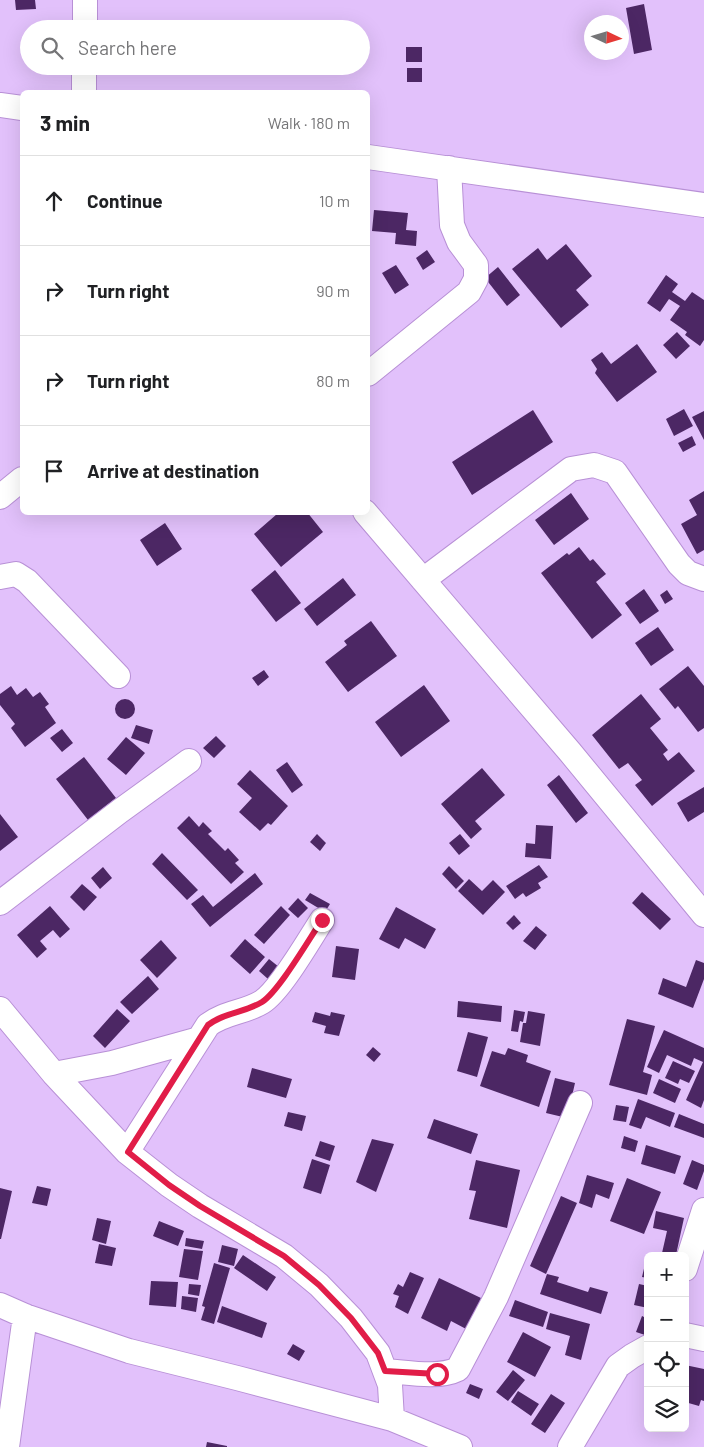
<!DOCTYPE html>
<meta charset="utf-8">
<style>
:root{--surface:#fff;--page:#f2f2f2;--text:#202124;--muted:#757577;--line:#e0e0e0}
body{margin:0;font-family:Barlow,sans-serif;background:var(--page);color:var(--text)}
.controls{position:absolute;right:15px;bottom:15px;display:grid;overflow:hidden;border-radius:8px;box-shadow:0 5px 20px #0002}
.controls button{width:45px;height:45px;display:grid;place-items:center;padding:0;border:0;border-bottom:1px solid var(--line);background:var(--surface);color:var(--text);font:25px sans-serif}
.compass{position:absolute;left:584px;top:15px;width:45px;height:45px;border-radius:50%;background:var(--surface);box-shadow:0 5px 20px #0002;rotate:94deg}
.stop{position:absolute;width:15px;height:15px;margin:-11px;border:4px solid #e11d48;border-radius:50%;background:#fff}
.stop.end{background:#e11d48;border-color:#fff;box-shadow:0 1px 5px #0008}
.list{margin:0;padding:0;list-style:none}
h2{display:flex;justify-content:space-between;align-items:center;height:65px;margin:0;padding:0 20px;font-size:21px}
h2 small{font-size:16px;font-weight:400;color:var(--muted)}
.list li{display:grid;grid-template-columns:32px 1fr auto;gap:15px;align-items:center;box-sizing:border-box;height:90px;padding:0 20px;border-top:1px solid var(--line)}
.list b{display:block;font-size:19px;white-space:nowrap}
.list em{font-size:16px;font-style:normal;color:var(--muted)}
.icon{flex:none;width:28px;height:28px;fill:none;stroke:currentColor;stroke-width:2;stroke-linecap:round;stroke-linejoin:round}
.map{position:relative;flex:none;width:704px;height:1447px;overflow:hidden}
.search{position:absolute;background:var(--surface);box-shadow:0 5px 20px #0002;left:20px;top:20px;width:350px;height:55px;display:flex;align-items:center;gap:12px;box-sizing:border-box;padding:0 18px;border-radius:28px;color:var(--muted);font-size:19px}
.panel{position:absolute;background:var(--surface);box-shadow:0 5px 20px #0002;left:20px;top:90px;width:350px;height:425px;border-radius:8px}
.map>svg:first-child{display:block}
.building{fill:#4c2764}
.lines{fill:none;stroke-linecap:round;stroke-linejoin:round}
.minor-casing{stroke:#b890d6;stroke-width:26}
.minor{stroke:#fff;stroke-width:24}
.route{stroke:#e11d48;stroke-width:6}
</style>
<div class="map">
<svg width="704" height="1447" viewBox="0 0 704 1447">
<rect width="100%" height="100%" fill="#e2c1fb"/>
<path class="building" d="M15,0H35L36,9L16,10Z
M644,4L652,50L634,54L626,8Z
M406,47H422V62H406Z
M407,68H422V82H407Z
M374,210L408,213L406,230L417,231L416,246L395,244L396,233L372,231Z
M566,244L592,276L576,290L589,305L561,328L512,269L538,248L547,260Z
M427,250L435,262L423,270L416,258Z
M396,265L409,285L395,294L382,273Z
M498,267L520,295L507,306L485,278Z
M666,275L678,284L672,292L685,301L692,292L704,300V340L700,346L685,335L687,332L670,320L680,306L669,299L660,312L647,303Z
M677,332L690,346L676,359L663,345Z
M637,344L657,372L617,402L595,373L597,369L591,360L602,352L611,364Z
M684,409L693,426L674,436L666,419Z
M533,410L553,442L472,495L452,462Z
M704,411V440L692,417Z
M692,436L696,445L683,452L678,443Z
M704,491V550L697,554L681,524L697,515L689,500Z
M571,493L589,519L554,545L535,520Z
M276,512H307L323,532L281,567L254,534L277,514Z
M165,523L182,549L157,566L140,540Z
M579,547L590,561L593,559L606,574L596,582L622,615L592,639L541,573L567,553L569,555Z
M275,570L301,603L276,622L251,590Z
M343,578L356,595L317,626L304,609Z
M644,589L659,611L640,624L625,603Z
M667,590L673,599L665,604L660,595Z
M371,621L397,656L348,692L325,662L347,645L344,641Z
M658,627L674,650L651,666L635,643Z
M688,666L704,686V728L698,732L678,706L675,709L659,689Z
M264,670L269,677L258,686L252,678Z
M424,685L450,721L401,757L375,722Z
M11,686L17,695L26,688L33,697L40,692L49,704L45,707L56,723L25,747L11,728L15,724L0,705V694Z
M641,694L661,719L650,728L668,750L663,754L668,761L679,752L695,771L652,806L635,785L642,780L628,763L619,769L592,735Z
M115 709a10 10 0 1 1 20 0a10 10 0 1 1-20 0Z
M136,725L153,730L149,744L131,738Z
M62,729L73,743L62,752L50,738Z
M216,736L226,746L214,758L203,748Z
M126,737L145,753L126,775L107,759Z
M84,757L116,798L88,820L56,779Z
M287,762L303,785L292,793L276,770Z
M482,768L505,795L475,821L482,829L471,839L441,804Z
M250,770L288,806L271,825L268,823L260,831L239,812L252,798L237,784Z
M559,775L588,813L576,823L547,785Z
M704,787V812L688,822L677,803Z
M0,814L18,837L0,851Z
M189,816L199,827L203,822L212,831L208,834L225,851L228,848L239,860L235,863L244,872L231,884L177,828Z
M536,825L553,826L551,859L525,857L526,843L535,844Z
M317,834L326,843L320,851L310,842Z
M460,834L470,846L459,855L449,843Z
M162,853L198,890L187,900L152,864Z
M539,865L548,877L538,883L541,888L526,897L523,893L515,899L506,886Z
M449,866L464,881L456,889L442,874Z
M103,867L112,878L100,889L91,878Z
M255,873L263,884L210,927L191,904L203,895L213,907Z
M469,879L482,891L493,880L505,892L483,915L458,891Z
M82,884L97,897L84,911L70,897Z
M642,892L671,919L660,930L632,903Z
M310,893L330,904L325,912L305,900Z
M298,898L308,908L298,918L288,909Z
M50,906L70,929L60,938L53,930L40,941L47,949L37,958L17,935Z
M281,906L290,915L264,944L254,935Z
M396,907L436,929L425,949L405,938L399,949L379,939Z
M514,915L521,923L513,930L506,923Z
M536,926L547,935L535,950L523,941Z
M245,939L265,957L250,974L230,956Z
M161,940L177,958L157,978L140,960Z
M336,946L359,949L355,980L332,977Z
M269,959L279,967L268,979L259,971Z
M696,960L704,963V979L693,1008L658,994L663,978L686,987Z
M148,976L159,989L132,1014L120,1002Z
M458,1001L502,1006L501,1022L457,1017Z
M117,1009L130,1021L105,1048L93,1036Z
M514,1010L525,1012L523,1022L520,1021L518,1032L511,1031Z
M528,1011L545,1014L540,1046L520,1042L523,1023H526Z
M315,1012L330,1016L331,1012L345,1015L339,1036L324,1033L326,1026L312,1022Z
M627,1019L655,1026L643,1072L652,1075L647,1095L609,1085Z
M664,1030L704,1048V1100L701,1108L686,1100L703,1062L694,1058L691,1066L667,1055L659,1073L647,1067Z
M468,1032L488,1037L477,1077L457,1071Z
M373,1047L381,1054L374,1062L366,1055Z
M508,1048L528,1055L526,1062L551,1071L539,1107L480,1086L492,1051L505,1055Z
M673,1061L695,1071L689,1083L680,1079L678,1084L665,1078Z
M252,1068L292,1079L286,1098L247,1087Z
M555,1078L575,1083L567,1118L546,1113Z
M659,1079L681,1089L675,1103L653,1093Z
M638,1099L675,1113L670,1127L646,1117L641,1129L629,1125Z
M616,1105L629,1107L626,1122L613,1120Z
M288,1112L306,1116L302,1131L284,1126Z
M679,1114L704,1124V1138L674,1127Z
M434,1119L478,1134L471,1154L427,1138Z
M624,1136L638,1141L635,1152L621,1148Z
M372,1139L394,1144L376,1192L356,1182Z
M320,1141L335,1146L330,1161L315,1156Z
M646,1145L681,1156L675,1174L641,1164Z
M312,1159L330,1165L321,1194L303,1188Z
M476,1160L520,1170L507,1228L469,1219L476,1191L469,1190Z
M692,1160L704,1165V1171L697,1190L683,1184Z
M587,1175L614,1183L609,1199L596,1194L592,1208L579,1203Z
M627,1178L661,1192L644,1234L610,1221Z
M37,1186L51,1189L47,1206L32,1203Z
M0,1188L12,1191L1,1239H0Z
M561,1196L577,1203L546,1274L530,1266Z
M656,1211L684,1218L676,1255L662,1253L667,1231L653,1228Z
M97,1218L111,1221L106,1244L92,1240Z
M159,1221L184,1231L178,1246L153,1236Z
M186,1238L204,1241L202,1249L185,1246Z
M99,1244L116,1248L112,1266L95,1263Z
M222,1245L238,1249L234,1266L218,1262Z
M184,1249L203,1251L198,1280L179,1277Z
M243,1255L276,1277L267,1291L234,1268Z
M647,1256H648V1278L642,1277Z
M214,1263L230,1268L214,1324L201,1320L205,1307L202,1306Z
M410,1272L424,1278L408,1314L395,1307L399,1296L393,1294L398,1284L403,1287Z
M547,1274L559,1277L557,1282L588,1292L590,1287L608,1292L601,1314L540,1294Z
M439,1278L481,1298L468,1330L451,1321L447,1331L421,1318Z
M151,1281L178,1282L176,1307L149,1305Z
M189,1284L201,1285L199,1296L188,1294Z
M639,1284L648,1286V1308L634,1305Z
M182,1296L198,1298L196,1312L181,1309Z
M515,1300L548,1312L543,1327L509,1316Z
M222,1306L267,1323L262,1338L217,1322Z
M550,1313L590,1324L581,1360L565,1355L570,1336L546,1329Z
M642,1316L648,1319V1336L636,1332Z
M523,1332L551,1347L535,1377L507,1362Z
M293,1344L305,1351L299,1361L287,1354Z
M685,1365L704,1369V1401L701,1400L699,1406L685,1402Z
M513,1370L525,1380L508,1401L496,1392Z
M470,1384L483,1389L479,1399L466,1393Z
M518,1391L539,1404L531,1416L511,1402Z
M551,1394L565,1403L545,1433L531,1424Z
M207,1442L227,1446V1447H206Z"/>
<g class="lines">
<g class="minor-casing">
<path id="minor" d="M85,29V0
M84,92V66
M0,105L22,108
M368,157L704,205
M368,374L469,292L476,279V265L459,242L452,225L449,168
M0,497L22,479
M365,512L570,752L704,915
M0,577L16,574L27,581L118,676
M423,580L571,469L594,465L615,472L679,564L688,573L704,579
M0,903L120,811L189,761
M0,1009L54,1074L127,1152L169,1185L200,1206L284,1256L319,1285L351,1318L378,1353L390,1385L392,1419
M54,1074L112,1063L199,1039
M127,1152L208,1025C225,1012 244,1013 262,1002C280,991 309,940 322,920
M685,1269L704,1210
M0,1305L25,1316L129,1351L237,1378L392,1419L460,1447
M685,1335L704,1339
M385,1371C406,1372 438,1379 458,1369L496,1297L580,1103
M7,1447L25,1316
M570,1447L618,1366L632,1356L648,1347"/>
</g>
<use href="#minor" class="minor"/>
</g>
<g class="lines">
<path class="route" d="M322,920C309,939 279,991 262,1002C244,1013 225,1012 208,1025L128,1152L169,1185L200,1206L284,1256L319,1285L351,1318L378,1353L385,1371L437,1374"/>
</g>
</svg>
<div class="controls">
<button>+</button>
<button>−</button>
<button><svg class="icon" aria-label="locate" viewBox="0 0 24 24"><circle cx="12" cy="12" r="6"/><path d="M12 2v4M12 18v4M2 12h4M18 12h4"/></svg></button>
<button><svg class="icon" aria-label="layers" viewBox="0 0 24 24"><path d="M12 4l9 5-9 5-9-5zM3 14l9 5 9-5"/></svg></button>
</div>
<svg class="compass" viewBox="-18 -18 36 36"><path d="M0-13l5 13h-10z" fill="#e53935"/><path d="M0 13l5-13h-10z" fill="#757577"/></svg>
<div class="stop" style="left:437px;top:1374px"></div>
<div class="stop end" style="left:322px;top:920px"></div>
<div class="search"><svg class="icon" aria-label="search" viewBox="0 0 24 24"><circle cx="10" cy="10" r="6"/><path d="M15 15l6 6"/></svg>Search here</div>
<section class="panel">
<h2>3 min<small>Walk · 180 m</small></h2>
<ul class="list">
<li><svg class="icon" aria-label="ahead" viewBox="0 0 24 24"><path d="M12 20V5M6 11l6-6 6 6"/></svg><div><b>Continue</b></div><em>10 m</em></li>
<li><svg class="icon" aria-label="right" viewBox="0 0 24 24"><path d="M7 20v-9h11M14 6l5 5-5 5"/></svg><div><b>Turn right</b></div><em>90 m</em></li>
<li><svg class="icon" aria-label="right" viewBox="0 0 24 24"><path d="M7 20v-9h11M14 6l5 5-5 5"/></svg><div><b>Turn right</b></div><em>80 m</em></li>
<li><svg class="icon" aria-label="arrive" viewBox="0 0 24 24"><path d="M6 21V4h12l-3 4 3 4H6"/></svg><div><b>Arrive at destination</b></div></li>
</ul>
</section>
</div>
